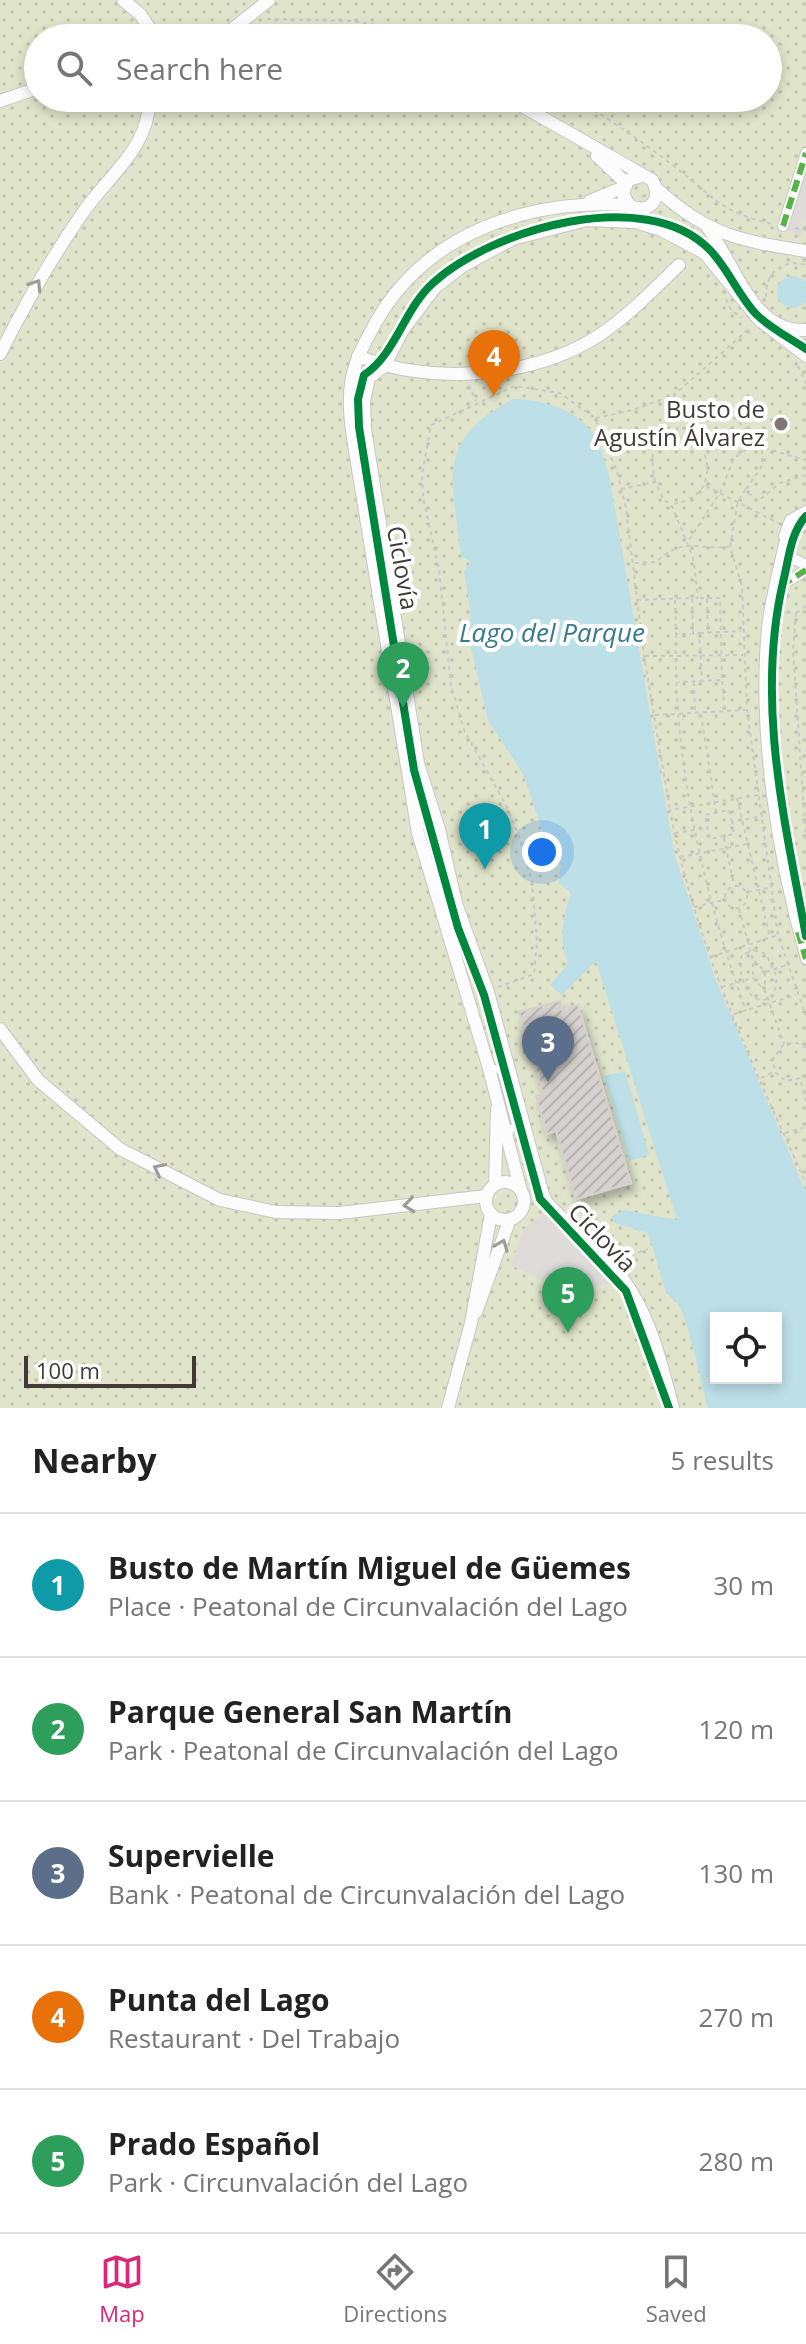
<!DOCTYPE html>
<meta charset="utf-8">
<style>
:root{--surface:#fff;--page:#f6f6f6;--text:#222;--muted:#767676;--line:#e0e0e0;--accent:#db2777}
body{margin:0;font-family:"Open Sans",sans-serif;background:var(--page);color:var(--text)}
.controls{position:absolute;right:24px;bottom:24px;display:grid;overflow:hidden;border-radius:0px;box-shadow:0 4px 12px #0003}
.controls button{width:72px;height:72px;display:grid;place-items:center;padding:0;border:0;border-bottom:2px solid var(--line);background:var(--surface);color:var(--text);font:40px sans-serif}
.scale{position:absolute;left:24px;bottom:20px;width:172px;box-sizing:border-box;padding-left:8px;border:4px solid #423a35;border-top:0;font-size:22px;line-height:28px;white-space:nowrap;color:#423a35;-webkit-text-stroke:6px #fff;paint-order:stroke}
.you{position:absolute;left:542px;top:852px;width:28px;height:28px;margin:-20px;border:6px solid #fff;border-radius:50%;background:#1a73e8;box-shadow:0 0 0 12px #1a73e833}
.badge{display:grid;place-items:center;width:52px;height:52px;border-radius:50%;background:var(--accent);color:#fff;font-size:26px;font-weight:700}
.pin{position:absolute;translate:-50% -66px;filter:drop-shadow(0 2px 4px #0008)}
.pin::after{content:'';position:absolute;top:42px;width:28px;height:24px;background:inherit;clip-path:polygon(0 0,100% 0,50% 100%)}
.list{margin:0;padding:0;list-style:none}
h2{display:flex;justify-content:space-between;align-items:center;height:104px;margin:0;padding:0 32px;font-size:34px}
h2 small{font-size:26px;font-weight:400;color:var(--muted)}
.list li{display:grid;grid-template-columns:52px 1fr auto;gap:24px;align-items:center;box-sizing:border-box;height:144px;padding:0 32px;border-top:2px solid var(--line)}
.list b{display:block;font-size:30px;white-space:nowrap}
.list p{margin:0;font-size:26px;white-space:nowrap;color:var(--muted)}
.list em{font-size:26px;font-style:normal;color:var(--muted)}
.icon{flex:none;width:44px;height:44px;fill:none;stroke:currentColor;stroke-width:2;stroke-linecap:round;stroke-linejoin:round}
.map{position:relative;flex:none;width:806px;height:1408px;overflow:hidden}
.search{position:absolute;background:var(--surface);box-shadow:0 4px 12px #0003;left:24px;right:24px;top:24px;height:88px;display:flex;align-items:center;gap:20px;box-sizing:border-box;padding:0 28px;border-radius:44px;color:var(--muted);font-size:30px}
.sheet{height:824px;background:var(--surface)}
nav{display:flex;justify-content:space-around;align-items:center;box-sizing:border-box;height:112px;border-top:2px solid var(--line);background:var(--surface);font-size:22px;color:var(--muted)}
nav a{display:grid;justify-items:center;gap:4px}
nav .on{color:var(--accent)}
.map>svg:first-child{display:block}
.park{fill:url(#park-dots);fill-rule:evenodd}
.parking{fill:#dedbd9}
.water{fill:#bddfe7;fill-rule:evenodd}
.building{fill:url(#building-hatch);stroke:#d5d1ce;stroke-width:2;filter:url(#shadow)}
.lines{fill:none;stroke-linecap:round;stroke-linejoin:round}
.service-casing{stroke:#c9c6c4;stroke-width:8}
.pedestrian-casing{stroke:#c9c6c4;stroke-width:12}
.minor-casing{stroke:#c9c6c4;stroke-width:14}
.path{stroke:#cbc9c6;stroke-width:2;stroke-dasharray:4 4;stroke-linecap:butt}
.service{stroke:#fcfcfc;stroke-width:6}
.pedestrian{stroke:#fcfcfc;stroke-width:10}
.minor{stroke:#fcfcfc;stroke-width:12}
.quiet{stroke:#57b346;stroke-width:6;stroke-dasharray:12 6;stroke-linecap:butt}
.cycleway-casing{stroke:#fff;stroke-width:13}
.cycleway{stroke:#00873e;stroke-width:8}
.oneway{stroke:#9f9b98}
.poi-dot{fill:#7e7874;stroke:#fff;stroke-width:3}
.labels{text-anchor:middle;stroke-width:8;stroke-linejoin:round;paint-order:stroke}
.poi-label{font-size:24px;fill:#423a35;stroke:#fff;text-anchor:end}
.street-label{font-size:24px;fill:#423a35;stroke:#fff}
.water-label{font-size:26px;font-style:italic;fill:#367a8b;stroke:#fff}
</style>
<div class="map">
<svg width="806" height="1408" viewBox="0 0 806 1408">
<defs>
<pattern id="park-dots" width="8" height="8" patternUnits="userSpaceOnUse" patternTransform="scale(2)"><rect width="8" height="8" fill="#e0e4ca"/><path d="M2 2h.1M6 6h.1" fill="none" stroke="#c1c4ae" stroke-width="1.8" stroke-linecap="round"/></pattern>
<pattern id="building-hatch" width="6" height="6" patternUnits="userSpaceOnUse" patternTransform="scale(2)"><rect width="6" height="6" fill="#d5d1cf"/><path d="M-1 1l2-2M0 6l6-6M5 7l2-2" fill="none" stroke="#b8b4b2"/></pattern>
<filter id="shadow"><feDropShadow dx="4" dy="7" stdDeviation="4" flood-color="#0004"/></filter>
</defs>
<rect width="100%" height="100%" fill="#edeae8"/>
<path class="park" d="M0,0H806V1408H0ZM38,38H768V98H38ZM716,1318H776V1378H716Z"/>
<path class="parking" d="M806,153V217L800,237L783,226Z
M543,1213L571,1240L615,1284L561,1290L511,1265L523,1230Z"/>
<path class="water" d="M777 292a16 16 0 1 1 32 0a16 16 0 1 1-32 0Z
M513,399C541,399 575,409 593,433C601,444 604,462 609,474L674,853L715,978L806,1193V1408H708C703,1389 687,1315 677,1303C672,1297 669,1297 665,1289L648,1233L615,1223L611,1217L624,1210L677,1220L596,961L562,995L550,985L568,964C559,942 562,914 572,893L558,883L561,865L553,862L523,774L488,720L471,648L470,609L464,571L471,562L461,556C453,477 433,442 513,399ZM776,1318V1378H716V1318Z
M625,1071L649,1155L629,1161L604,1076Z"/>
<path class="building" d="M560,1001L562,1010L578,1005L631,1183L576,1199L556,1131L547,1134L536,1096L543,1094L519,1012Z"/>
<g class="lines">
<g class="service-casing">
<path id="service" d="M491,1066L501,1072L515,1124L508,1136"/>
</g>
<g class="pedestrian-casing">
<path id="pedestrian" d="M783,226L806,153
M806,511L790,520L784,536L792,558L806,565
M784,544C778,572 770,600 767,628C757,734 777,857 806,959
M774,590L806,570
M674,1408C662,1362 651,1314 622,1276C601,1249 570,1227 547,1201L543,1191L489,992L457,903L440,829L419,763L366,429L365,401L370,378L385,367L404,330L436,288L463,267L513,240L587,221L635,223L661,231L704,254L759,321L806,357"/>
</g>
<g class="minor-casing">
<path id="minor" d="M123,0L140,14L152,32
M140,38L147,31L155,35
M221,38L269,0
M508,98L652,180C664,199 648,216 629,205L623,194L628,180L642,176
M0,101L38,88
M597,156L626,183
M657,189C707,235 741,241 806,251
M590,201L624,187
M708,228C735,264 752,333 806,330
M0,354C25,304 52,257 84,211C111,173 148,149 150,98
M358,356C430,386 535,378 601,334C629,315 654,289 679,265
M0,1029L38,1080L120,1149L220,1200L276,1212L340,1213L486,1196
M486 1201a19 19 0 1 1 38 0a19 19 0 1 1-38 0Z
M495,1185L497,1109
M521,1191L488,1065L418,833L358,469C354,442 347,412 351,384C354,361 365,342 376,322C428,231 530,199 629,205
M476,1312L510,1219
M448,1408L471,1323L491,1214"/>
</g>
<path class="path" d="M267,19L353,21L444,38
M573,98C608,118 643,142 675,167C714,197 721,213 773,224
M795,228L806,230
M766,297C765,273 783,258 806,265
M726,299L731,310L742,318
M798,366L806,383
M469,385L476,401
M674,395C679,412 673,420 681,442H700C715,473 707,500 671,504L693,557L698,598H692L693,634L699,633L702,681L679,682
M679,406C719,407 736,409 756,446L741,452L733,460L721,491L687,543
M596,418L633,410L674,395L749,329
M757,446L806,460
M806,475L780,483L758,501L745,490L738,501L730,547L742,586L747,710L778,935L806,1016
M655,482C651,458 649,433 672,419
M706,486L778,523
M621,489L655,482L664,500L670,504
M746,489L762,466V449
M635,563L656,562C684,536 695,550 729,547
M700,598H720L722,680L703,681
M707,599L708,633
M637,600L691,598
M675,600L676,634H691
M779,611L796,614L793,650L806,840
M796,613L806,606
M700,633L741,631
M676,634C673,760 703,892 746,1011
M645,656L743,655
M722,681L725,711
M694,682L695,712
M701,714L716,811
M655,715L745,710
M758,795L670,810C694,941 751,1062 806,1183
M737,798L770,938
M732,822L729,810L705,815L710,839L734,834L732,822L763,816
M675,833L708,828
M724,838L734,885
M680,857L747,844
M725 897a11 11 0 1 1 22 0a11 11 0 1 1-22 0Z
M748,892L769,888
M694,907L723,900
M739,909L753,961V976
M754,950L766,954L777,977L774,995C750,1013 736,975 742,955Z
M711,957L778,935
M754,961L765,971V990
M766,972L787,965
M498,987L534,974L537,942L532,882L520,839L507,807L464,730L451,685L439,570L423,497L422,475L431,425L515,386L560,393L595,418L617,472L626,508L644,656L670,810
M722,987L753,978L765,991L784,1044
M734,1014L796,995
M806,1048L797,1043L784,1044L772,1060L776,1073L786,1081L806,1077
M761,1078L773,1072
M801,1082L806,1101
M785,1133L806,1127
M623,1258L648,1249"/>
<use href="#service" class="service"/>
<use href="#pedestrian" class="pedestrian"/>
<use href="#minor" class="minor"/>
<path class="quiet" d="M783,226L806,153
M781,586L806,570
M798,932L806,959"/>
<g class="cycleway-casing">
<path id="cycleway" d="M806,516C791,532 789,557 784,578C755,698 784,818 806,936
M669,1408L626,1291L540,1199L484,995L458,928L414,770L406,721L359,427L358,399L364,375C396,354 404,309 433,283C492,229 645,185 709,249C728,268 738,295 756,314C770,328 790,338 806,349"/>
</g>
<use href="#cycleway" class="cycleway"/>
</g>
<defs><path id="oneway-chevron" d="M-2-3.5L2.5 0L-2 3.5" fill="none" stroke-width="1.6" stroke-linecap="round" stroke-linejoin="round" transform="scale(2)"/></defs>
<g class="oneway">
<use href="#oneway-chevron" transform="translate(36 285) rotate(-57)"/>
<use href="#oneway-chevron" transform="translate(159 1169) rotate(-153)"/>
<use href="#oneway-chevron" transform="translate(409 1205) rotate(173)"/>
<use href="#oneway-chevron" transform="translate(502 1245) rotate(-68)"/>
</g>
<circle class="poi-dot" cx="781" cy="424" r="8"/>
<g class="labels">
<g class="poi-label">
<text x="765" y="418">Busto de<tspan x="765" dy="28">Agustín Álvarez</tspan></text>
</g>
<g class="street-label">
<text transform="translate(402 568) rotate(80)" y="8">Ciclovía</text>
<text transform="translate(602 1238) rotate(46)" y="8">Ciclovía</text>
</g>
<g class="water-label">
<text x="552" y="642">Lago del Parque</text>
</g>
</g>
</svg>
<div class="controls">
<button><svg class="icon" aria-label="locate" viewBox="0 0 24 24"><circle cx="12" cy="12" r="6"/><path d="M12 2v4M12 18v4M2 12h4M18 12h4"/></svg></button>
</div>
<div class="scale">100 m</div>
<div class="you"></div>
<div class="pin badge" style="left:485px;top:869px;background:#0f9aa8">1</div>
<div class="pin badge" style="left:403px;top:708px;background:#2e9e5b">2</div>
<div class="pin badge" style="left:548px;top:1082px;background:#5c6f8a">3</div>
<div class="pin badge" style="left:494px;top:396px;background:#e8710a">4</div>
<div class="pin badge" style="left:568px;top:1333px;background:#2e9e5b">5</div>
<div class="search"><svg class="icon" aria-label="search" viewBox="0 0 24 24"><circle cx="10" cy="10" r="6"/><path d="M15 15l6 6"/></svg>Search here</div>
</div>
<section class="sheet">
<h2>Nearby<small>5 results</small></h2>
<ul class="list">
<li><span class="badge" style="background:#0f9aa8">1</span><div><b>Busto de Martín Miguel de Güemes</b><p>Place · Peatonal de Circunvalación del Lago</p></div><em>30 m</em></li>
<li><span class="badge" style="background:#2e9e5b">2</span><div><b>Parque General San Martín</b><p>Park · Peatonal de Circunvalación del Lago</p></div><em>120 m</em></li>
<li><span class="badge" style="background:#5c6f8a">3</span><div><b>Supervielle</b><p>Bank · Peatonal de Circunvalación del Lago</p></div><em>130 m</em></li>
<li><span class="badge" style="background:#e8710a">4</span><div><b>Punta del Lago</b><p>Restaurant · Del Trabajo</p></div><em>270 m</em></li>
<li><span class="badge" style="background:#2e9e5b">5</span><div><b>Prado Español</b><p>Park · Circunvalación del Lago</p></div><em>280 m</em></li>
</ul>
</section>
<nav>
<a class="on"><svg class="icon" aria-label="map" viewBox="0 0 24 24"><path d="M3 6l6-2 6 2 6-2v14l-6 2-6-2-6 2zM9 4v14M15 6v14"/></svg>Map</a>
<a><svg class="icon" aria-label="directions" viewBox="0 0 24 24"><path d="M12 3l9 9-9 9-9-9zM9 14v-3h6M13 9l2 2-2 2"/></svg>Directions</a>
<a><svg class="icon" aria-label="saved" viewBox="0 0 24 24"><path d="M7 4h10v16l-5-4-5 4z"/></svg>Saved</a>
</nav>
